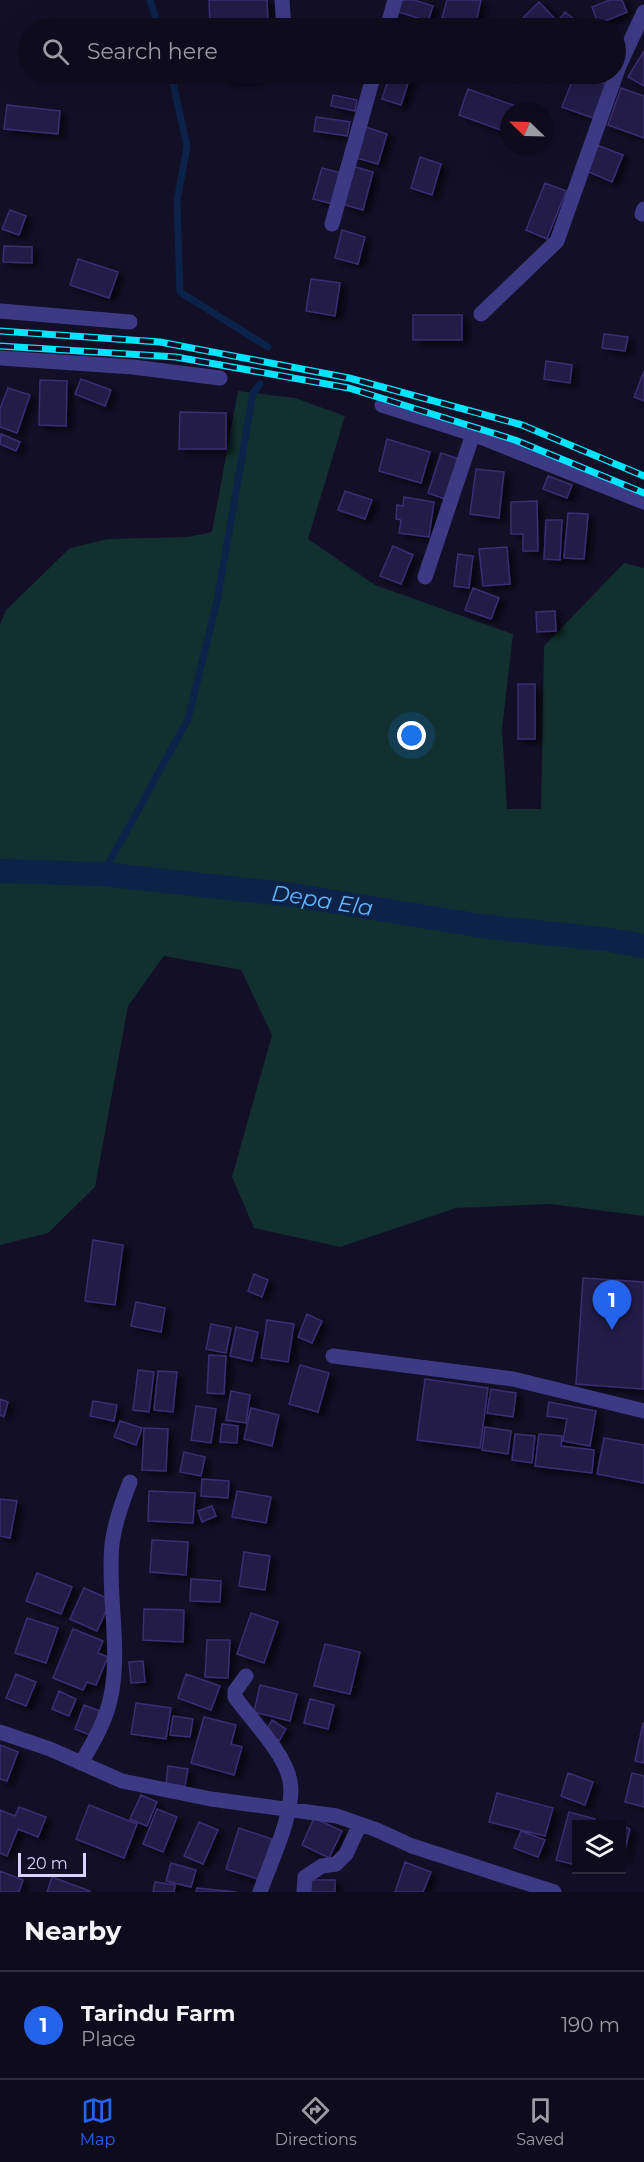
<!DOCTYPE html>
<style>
:root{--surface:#0e0b1c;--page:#171425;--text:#f1f3f6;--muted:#9b9ba3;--line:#2e2b3b;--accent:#2563eb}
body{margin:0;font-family:Montserrat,sans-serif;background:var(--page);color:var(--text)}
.controls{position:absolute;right:18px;bottom:18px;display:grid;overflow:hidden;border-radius:0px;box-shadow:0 6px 24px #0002}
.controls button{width:54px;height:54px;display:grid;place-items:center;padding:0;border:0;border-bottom:2px solid var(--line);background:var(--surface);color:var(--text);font:30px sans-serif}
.compass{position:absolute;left:500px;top:102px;width:54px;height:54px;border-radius:50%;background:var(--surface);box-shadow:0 6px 24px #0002;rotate:293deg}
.scale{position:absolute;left:18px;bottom:15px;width:68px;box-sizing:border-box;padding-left:6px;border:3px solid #d9d4ff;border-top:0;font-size:16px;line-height:21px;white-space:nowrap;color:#d9d4ff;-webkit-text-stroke:4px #130f26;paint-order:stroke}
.you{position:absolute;left:412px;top:736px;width:21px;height:21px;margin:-15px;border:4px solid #fff;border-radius:50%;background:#1a73e8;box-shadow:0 0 0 9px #1a73e833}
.badge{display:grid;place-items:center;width:39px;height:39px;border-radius:50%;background:var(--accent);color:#fff;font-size:20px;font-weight:700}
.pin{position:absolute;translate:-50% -50px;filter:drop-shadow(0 2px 3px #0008)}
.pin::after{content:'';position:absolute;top:32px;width:21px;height:18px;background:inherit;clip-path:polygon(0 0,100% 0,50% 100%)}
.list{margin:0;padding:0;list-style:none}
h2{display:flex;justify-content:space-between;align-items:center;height:78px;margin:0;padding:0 24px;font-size:26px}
h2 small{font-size:20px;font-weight:400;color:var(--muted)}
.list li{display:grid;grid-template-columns:39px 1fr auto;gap:18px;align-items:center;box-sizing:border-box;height:108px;padding:0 24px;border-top:2px solid var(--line)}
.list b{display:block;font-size:22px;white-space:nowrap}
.list p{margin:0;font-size:20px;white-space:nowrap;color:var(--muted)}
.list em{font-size:20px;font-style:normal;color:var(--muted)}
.icon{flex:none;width:33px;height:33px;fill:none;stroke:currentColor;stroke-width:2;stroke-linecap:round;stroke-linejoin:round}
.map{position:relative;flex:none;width:644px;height:1892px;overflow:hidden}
.search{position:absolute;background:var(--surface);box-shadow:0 6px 24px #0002;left:18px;right:18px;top:18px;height:66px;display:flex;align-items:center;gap:15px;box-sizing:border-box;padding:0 21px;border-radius:33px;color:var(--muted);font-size:22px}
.sheet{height:186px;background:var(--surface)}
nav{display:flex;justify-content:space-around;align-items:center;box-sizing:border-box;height:84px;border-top:2px solid var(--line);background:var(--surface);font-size:16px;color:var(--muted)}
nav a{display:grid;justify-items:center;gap:3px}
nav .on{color:var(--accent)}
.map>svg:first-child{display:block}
.green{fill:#12302f}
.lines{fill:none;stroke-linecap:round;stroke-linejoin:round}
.stream{stroke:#0c2248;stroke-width:7}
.canal{stroke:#0c2248;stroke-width:24}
.building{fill:#241b47;stroke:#3b2d73;stroke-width:1.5;filter:url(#shadow)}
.minor{stroke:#3d3a85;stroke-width:15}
.rail-casing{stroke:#00e5ff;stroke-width:7}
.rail{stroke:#130f26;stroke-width:4.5;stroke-dasharray:14;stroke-linecap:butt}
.labels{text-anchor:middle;stroke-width:6;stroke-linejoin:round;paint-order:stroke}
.water-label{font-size:22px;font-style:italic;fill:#62b6ff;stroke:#130f26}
</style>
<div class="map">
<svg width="644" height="1892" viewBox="0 0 644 1892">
<defs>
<filter id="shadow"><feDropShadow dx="6" dy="4" stdDeviation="3" flood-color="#0009"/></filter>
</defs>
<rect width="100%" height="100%" fill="#130f26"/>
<path class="green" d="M238,391L295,398L345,416L308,539L375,585L513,634L502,729L507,809H541L544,646L624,563L644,568V1216L550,1204L456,1208L340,1247L254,1228L232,1177L272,1035L241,970L164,956L128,1006L95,1187L48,1233L0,1245V624L6,610L70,548L108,539L188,537L212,532Z"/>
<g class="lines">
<path class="stream" d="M150,0L159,28
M171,74L187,146L177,201L180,292L268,347
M103,874L188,719L217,601L253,393L260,384"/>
<path class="canal" id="s1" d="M0,871L103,874L293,895L488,927L604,939L644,946"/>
</g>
<path class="building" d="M209,0H267L268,23L210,25Z
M398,0H414L433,6L428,21L395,11Z
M447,0H481L475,26L442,18Z
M610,0H622L627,12L598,24L592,7Z
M539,2L556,20L547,28H530L521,20Z
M565,12L586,28H553Z
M644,51V86L628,77Z
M226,74H257V80H226Z
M390,74H411L401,105L382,99Z
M575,74L606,84L593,118L562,107Z
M621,88L644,96V138L608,125Z
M468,89L524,109L523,111H509V133L459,115Z
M333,95L357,100L355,111L331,106Z
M7,105L60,111L58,134L4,129Z
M316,117L350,122L347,136L314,131Z
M363,126L387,134L378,164L353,157Z
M597,145L623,155L612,182L587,171Z
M420,157L441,164L432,195L411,188Z
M352,166L373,172L363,210L342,204Z
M322,168L341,173L333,204L313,199Z
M545,183L566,191L547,239L526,230Z
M10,210L26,216L19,235L2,229Z
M342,230L365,237L358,264L335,258Z
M4,246L32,247V263L3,262Z
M78,259L118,272L109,298L70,285Z
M311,279L340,283L335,316L306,311Z
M413,315H462V340H413Z
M604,334L628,337L625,351L602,348Z
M546,361L572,365L570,383L544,379Z
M644,371V401L634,397Z
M81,379L111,390L105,406L75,394Z
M40,380L67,381L66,426L39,425Z
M8,388L30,395L17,433L0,427V409Z
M180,412L226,413V449H179Z
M1,434L20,442L16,451L0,444Z
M387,439L430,452L421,483L379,471Z
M441,453L459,459L445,499L428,493Z
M476,469L504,472L499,518L470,514Z
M548,476L572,485L567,498L543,489Z
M345,491L372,500L365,519L338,510Z
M404,497L434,502L429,537L399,533L401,520L396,519L397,505L403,506Z
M537,501L538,551H523V534H511V502Z
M568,513L588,514L584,559L564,558Z
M546,520H562L560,560L544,559Z
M393,546L413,555L401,584L380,576Z
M507,547L510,584L483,586L479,549Z
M458,554L473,556L469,588L454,586Z
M473,588L499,598L491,619L465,610Z
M555,611L556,631L537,632L536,612Z
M518,684H535V739H518Z
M93,1240L123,1245L115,1305L85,1301Z
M254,1274L268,1280L262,1297L248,1291Z
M583,1278L644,1282L643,1389L576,1384Z
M136,1302L165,1308L161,1332L131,1326Z
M307,1314L322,1321L312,1343L298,1337Z
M267,1320L294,1324L288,1362L261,1358Z
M211,1324L231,1328L226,1353L206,1349Z
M236,1327L258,1332L252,1361L230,1356Z
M209,1355L226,1356L224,1394L207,1393Z
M300,1365L329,1373L318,1412L289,1404Z
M138,1370L154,1372L149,1412L133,1410Z
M158,1371L177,1372L173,1412L154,1410Z
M425,1379L488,1388L480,1448L417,1440Z
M491,1389L516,1393L513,1417L487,1413Z
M231,1391L250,1395L246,1423L226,1420Z
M0,1399L8,1402L4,1417L0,1415Z
M93,1401L117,1405L114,1421L90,1416Z
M549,1402L596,1411L590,1446L563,1441L567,1419L547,1416Z
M196,1406L216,1409L211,1443L191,1440Z
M251,1408L279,1415L272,1446L244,1439Z
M120,1421L142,1428L136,1445L114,1437Z
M222,1424L238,1426L237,1443L220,1442Z
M485,1427L511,1431L508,1454L482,1450Z
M144,1428L168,1429L166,1471L142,1470Z
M515,1434L535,1436L532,1463L512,1460Z
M539,1434L562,1436L561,1446L594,1450L592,1473L535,1466Z
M604,1438L644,1445V1483L597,1474Z
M184,1452L205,1457L201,1476L180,1472Z
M202,1479L229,1481L228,1498L201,1496Z
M149,1491L195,1493L193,1523L148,1521Z
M237,1491L271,1497L266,1523L232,1517Z
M0,1499L17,1501L10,1538L0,1536Z
M212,1506L216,1516L202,1522L198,1511Z
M152,1540L188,1542L186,1575L150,1572Z
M244,1552L270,1556L265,1590L239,1586Z
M37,1573L72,1587L61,1614L26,1601Z
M191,1579L221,1581L220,1602L190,1601Z
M84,1588L111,1600L97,1631L70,1619Z
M144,1609L184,1610L183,1642L143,1640Z
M251,1613L278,1622L264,1663L237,1654Z
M27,1618L58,1628L46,1663L15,1653Z
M73,1629L103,1641L98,1653L108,1657L96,1685L87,1682L83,1690L53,1678Z
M207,1640H230L228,1678L205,1677Z
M325,1644L360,1652L350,1694L314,1686Z
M143,1661L145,1682L131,1683L129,1662Z
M16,1674L36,1682L26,1706L6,1698Z
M186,1674L220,1686L211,1710L178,1698Z
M260,1685L297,1694L290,1721L254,1712Z
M59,1691L76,1699L69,1716L52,1709Z
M310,1699L334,1705L328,1729L304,1723Z
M136,1703L171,1708L166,1739L131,1734Z
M84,1705L100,1711L90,1735L75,1729Z
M173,1716L193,1719L190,1737L170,1735Z
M204,1717L236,1725L231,1744L242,1747L234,1775L191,1763Z
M272,1720L286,1729L279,1741L265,1732Z
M643,1723H644V1763L635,1761Z
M0,1745L18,1752L7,1781L0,1779Z
M168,1766L188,1769L185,1786L166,1784Z
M568,1773L593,1782L585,1805L561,1796Z
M632,1773L644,1776V1807L625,1802Z
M497,1793L553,1808L545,1836L489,1822Z
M141,1795L157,1802L147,1826L130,1819Z
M89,1805L137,1824L124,1858L76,1839Z
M19,1807L46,1817L38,1837L18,1829L7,1856L0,1853V1810L15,1816Z
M157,1809L177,1817L163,1852L143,1844Z
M569,1812L595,1819L593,1824H576V1865L556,1860Z
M314,1818L342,1831L329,1858L302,1845Z
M199,1822L218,1830L203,1864L184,1856Z
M622,1826L630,1829L622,1862Z
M239,1828L272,1839L258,1879L226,1869Z
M521,1831L545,1840L538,1857L514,1848Z
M405,1862L431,1872L423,1892H395Z
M171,1863L196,1870L191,1887L166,1881Z
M0,1871L23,1880L19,1892H0Z
M52,1877L90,1891V1892H47Z
M310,1880H335V1892H310Z
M155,1882L175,1885L174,1892H153Z
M197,1888L237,1892H196Z"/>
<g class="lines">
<path class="minor" d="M282,0L284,28
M387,28L395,0
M642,214L644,209
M332,224L374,74
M0,311L130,322
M481,314L557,241L619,66L644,12
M0,358L133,367L220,378
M382,405L473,434
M425,577L473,434L644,502
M333,1356L513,1379L644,1411
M246,1676L235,1691V1697C251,1720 285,1753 290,1781C296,1811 270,1863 260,1892
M0,1732L50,1749L122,1781L211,1799L337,1816L377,1830L412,1846L554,1892
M81,1763C94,1741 106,1721 111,1696C121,1646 107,1594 112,1544C115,1522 122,1503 130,1482
M304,1892L305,1877L322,1866L336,1864L346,1854L360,1824"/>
<g class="rail-casing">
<path id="rail" d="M0,331L160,342L349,378L522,425L644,476
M0,346L176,357L349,388L515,440L644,493"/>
</g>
<use href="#rail" class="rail"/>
</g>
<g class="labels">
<g class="water-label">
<text dy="8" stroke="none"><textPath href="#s1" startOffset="324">Depa Ela</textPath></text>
</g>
</g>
</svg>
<div class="controls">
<button><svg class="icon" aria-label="layers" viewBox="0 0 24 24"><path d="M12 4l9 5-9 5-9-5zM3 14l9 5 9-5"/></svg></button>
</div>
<svg class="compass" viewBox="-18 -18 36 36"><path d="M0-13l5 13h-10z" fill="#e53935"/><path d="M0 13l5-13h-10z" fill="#9b9ba3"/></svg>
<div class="scale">20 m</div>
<div class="you"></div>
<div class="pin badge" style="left:612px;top:1330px">1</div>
<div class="search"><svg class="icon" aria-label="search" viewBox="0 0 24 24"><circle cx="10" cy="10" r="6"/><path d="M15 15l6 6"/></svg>Search here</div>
</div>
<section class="sheet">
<h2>Nearby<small></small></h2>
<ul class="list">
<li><span class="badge">1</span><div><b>Tarindu Farm</b><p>Place</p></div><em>190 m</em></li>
</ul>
</section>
<nav>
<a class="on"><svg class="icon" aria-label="map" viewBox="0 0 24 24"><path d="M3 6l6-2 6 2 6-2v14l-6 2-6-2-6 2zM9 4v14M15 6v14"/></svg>Map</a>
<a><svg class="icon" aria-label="directions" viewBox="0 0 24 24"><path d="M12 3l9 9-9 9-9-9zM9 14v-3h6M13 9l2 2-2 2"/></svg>Directions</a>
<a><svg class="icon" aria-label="saved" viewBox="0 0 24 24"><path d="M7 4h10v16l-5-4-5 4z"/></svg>Saved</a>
</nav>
